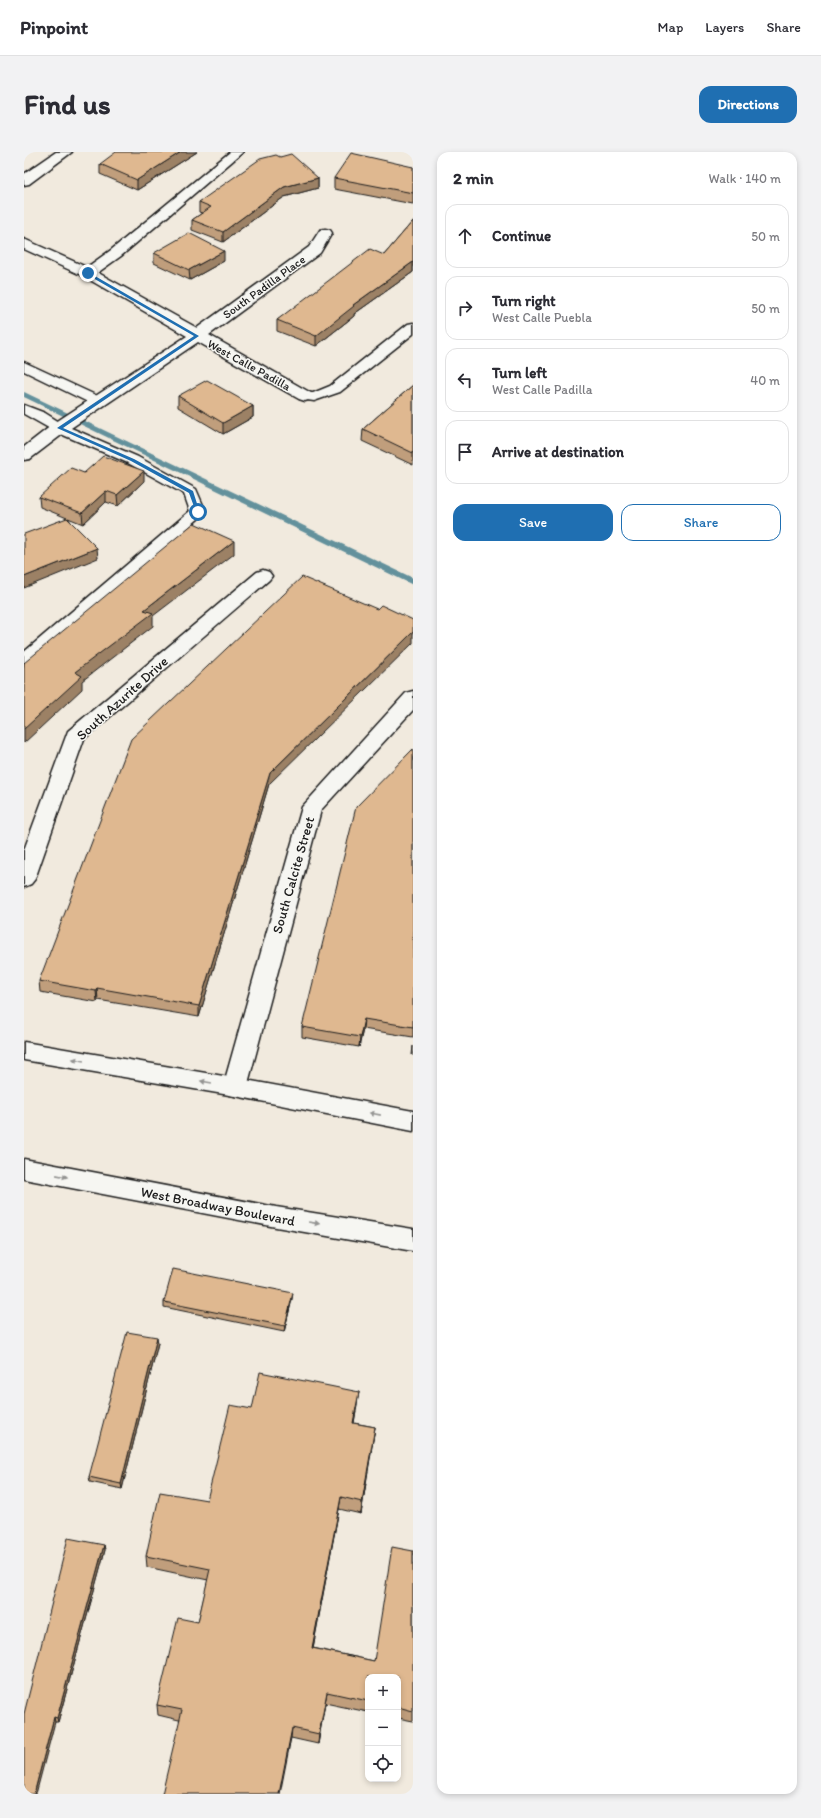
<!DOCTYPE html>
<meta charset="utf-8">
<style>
:root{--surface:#fff;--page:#f2f2f3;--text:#2b2b33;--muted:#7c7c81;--line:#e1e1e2;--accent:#1f6fb2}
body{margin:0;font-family:Itim,sans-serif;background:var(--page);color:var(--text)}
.controls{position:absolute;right:12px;bottom:12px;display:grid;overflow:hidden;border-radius:8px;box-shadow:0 2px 6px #0003}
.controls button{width:36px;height:36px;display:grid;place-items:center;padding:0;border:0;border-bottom:1px solid var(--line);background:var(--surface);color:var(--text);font:20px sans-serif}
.stop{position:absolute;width:12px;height:12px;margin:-9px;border:3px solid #1f6fb2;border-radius:50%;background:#fff}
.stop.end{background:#1f6fb2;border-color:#fff;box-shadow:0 1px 4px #0008}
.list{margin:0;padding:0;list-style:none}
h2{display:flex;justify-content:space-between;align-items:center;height:52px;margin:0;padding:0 16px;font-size:17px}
h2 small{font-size:13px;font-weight:400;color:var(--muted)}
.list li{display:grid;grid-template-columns:26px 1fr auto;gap:12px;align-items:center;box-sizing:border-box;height:64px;margin:0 8px 8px;padding:0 8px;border:1px solid var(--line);border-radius:12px}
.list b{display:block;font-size:15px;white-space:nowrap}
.list p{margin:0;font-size:13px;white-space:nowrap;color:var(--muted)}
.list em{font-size:13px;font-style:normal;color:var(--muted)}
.actions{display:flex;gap:8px;padding:12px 16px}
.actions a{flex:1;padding:9px 0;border:1px solid var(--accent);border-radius:12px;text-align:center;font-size:14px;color:var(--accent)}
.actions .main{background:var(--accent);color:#fff}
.icon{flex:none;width:22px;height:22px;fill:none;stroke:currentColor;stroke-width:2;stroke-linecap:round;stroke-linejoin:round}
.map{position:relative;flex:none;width:389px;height:1642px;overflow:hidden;border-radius:12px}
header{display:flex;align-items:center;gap:24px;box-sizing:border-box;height:56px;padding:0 20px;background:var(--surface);border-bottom:1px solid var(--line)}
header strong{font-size:19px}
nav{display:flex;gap:22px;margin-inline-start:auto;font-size:14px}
.intro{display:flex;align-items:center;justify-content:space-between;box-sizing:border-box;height:96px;padding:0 24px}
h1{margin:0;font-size:28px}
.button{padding:10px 18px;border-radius:12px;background:var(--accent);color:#fff;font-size:14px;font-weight:700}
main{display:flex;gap:24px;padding:0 24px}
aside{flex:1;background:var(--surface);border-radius:12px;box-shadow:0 2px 6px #0003}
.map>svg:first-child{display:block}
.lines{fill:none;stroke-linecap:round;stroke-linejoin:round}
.stream{fill:#63919c;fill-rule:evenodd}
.service-casing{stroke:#1c1c1c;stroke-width:3}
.minor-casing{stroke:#1c1c1c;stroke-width:3}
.tertiary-casing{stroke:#1c1c1c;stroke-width:3}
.service{fill:#f6f6f2;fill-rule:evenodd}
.minor{fill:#f6f6f2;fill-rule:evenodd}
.tertiary{fill:#f6f6f2;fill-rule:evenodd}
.wall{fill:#c09e7c;stroke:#1c1c1c}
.shaded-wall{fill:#9c8165;stroke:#1c1c1c}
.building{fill:#dfb890;stroke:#1c1c1c}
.oneway{fill:#949492}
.route{fill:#1f6fb2}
.labels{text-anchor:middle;stroke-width:3;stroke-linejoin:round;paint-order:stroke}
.far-street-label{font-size:12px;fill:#1c1c1c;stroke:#f6f6f2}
.street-label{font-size:14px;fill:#1c1c1c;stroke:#f6f6f2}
</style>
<header>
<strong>Pinpoint</strong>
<nav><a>Map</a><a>Layers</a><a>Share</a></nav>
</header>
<div class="intro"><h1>Find us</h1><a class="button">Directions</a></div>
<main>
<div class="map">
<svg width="389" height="1642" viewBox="0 0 389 1642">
<rect width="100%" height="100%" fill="#f1eade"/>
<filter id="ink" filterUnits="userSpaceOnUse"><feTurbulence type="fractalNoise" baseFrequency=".025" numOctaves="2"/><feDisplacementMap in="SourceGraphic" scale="8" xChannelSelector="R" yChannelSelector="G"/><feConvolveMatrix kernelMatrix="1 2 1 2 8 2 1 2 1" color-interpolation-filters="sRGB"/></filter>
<g filter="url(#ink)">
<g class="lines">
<path class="stream" d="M0,240L389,426V433L0,245Z"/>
<g class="service-casing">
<path id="service" d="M206,0H219L97,104L69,124H59L57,121L59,118L87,98Z
M389,171V182L316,240L290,249L276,247L274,244L276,241H289L306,234L384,172Z
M0,210L80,247L82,250L80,253H70L0,219Z
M0,253L21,261L40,273L114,305L172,337L182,360L6,513L0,514V500L166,359L160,342L104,311L30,279L0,262Z"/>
</g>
<g class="minor-casing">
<path id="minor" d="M32,0H48L5,32L0,33V22Z
M301,77L306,78L308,81L296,101L185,183L287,241L289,244L287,247L281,249L275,247L174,190L44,278L6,307L0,308V295L32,270L163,184L59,124L0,97V87L69,118L173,176L285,95L296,78Z
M239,418L245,420L248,424L245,428L60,587L11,727L7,732L0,735V698L44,579L233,420Z
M389,539V558L297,658L223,935L219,942L211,944L203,942L199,935L278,655L382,541Z"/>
</g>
<g class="tertiary-casing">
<path id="tertiary" d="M0,890L211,926L389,959V979L211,944L0,908Z
M0,1007L252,1055L389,1077V1099L252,1075L0,1027Z"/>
</g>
<use href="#service" class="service"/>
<use href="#minor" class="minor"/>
<use href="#tertiary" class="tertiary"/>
</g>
<path class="wall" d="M173,0L113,38L76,22V12Z
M256,5L294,26V36L260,45L199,90L168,78V68L178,61L175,60V50Z
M389,15V52L310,37V26Z
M389,69V120L330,162V164L292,194L253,179V168L360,103Z
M130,101L200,109L166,128L130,111Z
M389,233V313L338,289L339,277Z
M154,244L229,254V265L199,282L154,255Z
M60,321L120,329L94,354L82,350L59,372L44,366L74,406L43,366L16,355L15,345Z
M389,597V885L339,877L335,895L278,885V875Z
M245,632L175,865L74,848L73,850L16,840L15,829Z
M389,894V903H388Z
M268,1147L260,1180L140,1155V1150Z
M134,1191L98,1337L66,1330L65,1325Z
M333,1252L330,1271L351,1275L337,1362L315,1357L289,1496L350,1509L389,1399V1569L374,1566V1525H344V1560L301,1551L294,1592L267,1586L155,1568L134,1563L133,1553L174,1470L184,1428L123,1415L122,1404L183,1348L228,1257Z
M80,1393L81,1398L34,1570H31L0,1642Z"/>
<path class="shaded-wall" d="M157,0H173L113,38V28Z
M294,26V36L260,45L199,90V80L260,35Z
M200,99V109L166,128L165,118Z
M389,110V120L330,162V164L292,194V184L329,153Z
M229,254V265L199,282V271Z
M120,319V329L94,354L93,343Z
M82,339V350L59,372L58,361Z
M210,389V402L129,464V474L58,529V537L0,591V577L51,520L120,458Z
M73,396L74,406L0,436V425Z
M389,480V491L245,632L175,865V854L246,621Z
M73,836L74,848L73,850L72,839Z
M340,867L339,877L335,895L336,885Z
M269,1141L268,1147L260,1180L261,1174Z
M133,1185L134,1191L98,1337L97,1332Z
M335,1240L333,1252L328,1283L329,1271Z
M351,1275L349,1288L337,1362L338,1350Z
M317,1345L315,1357L287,1506L288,1496Z
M80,1393L81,1398L34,1570L33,1566Z
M303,1540L301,1551L294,1592L295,1582Z
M30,1565L31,1570L12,1642H10Z
M268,1576L267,1586L256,1642H255Z"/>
<path class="building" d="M92,0H157L113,28L76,12Z
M327,1L389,15V41L310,26Z
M267,2L294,26L260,35L199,80L168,68L187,55L175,50L236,7L252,3L256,5Z
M389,69V110L329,153L330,154L292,184L253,168L346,97L360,103Z
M165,81L200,99L165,118L130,101Z
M183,228L229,254L199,271L154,244Z
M389,233V301L339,277Z
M79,304L120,319L93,343L82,339L58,361L15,345L47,316L60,321Z
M43,366L73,396L0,425V382Z
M170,371L210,389L120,458L129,461L51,520L58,524L0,577V511Z
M278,425L353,457L357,453L389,468V480L246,621L175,854L73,836L72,839L15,829L107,587Z
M389,597V875L340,867L336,885L278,875L332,655Z
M149,1117L269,1141L261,1174L140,1150Z
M103,1180L133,1185L97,1332L65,1325Z
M236,1220L335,1240L329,1271L351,1275L338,1350L317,1345L288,1496L350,1509L368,1395L389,1399V1559L374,1555V1525H344V1549L303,1540L295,1582L268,1576L255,1642H138L158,1558L133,1553L154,1466L174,1470L186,1417L122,1404L136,1340L183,1348L206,1253L228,1257Z
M44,1386L80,1393L33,1566L30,1565L10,1642H0V1562Z"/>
<defs><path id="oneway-solid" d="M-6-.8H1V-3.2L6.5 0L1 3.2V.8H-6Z"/></defs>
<g class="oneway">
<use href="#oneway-solid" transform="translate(54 908) rotate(-170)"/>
<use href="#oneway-solid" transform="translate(182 930) rotate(-170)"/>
<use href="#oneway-solid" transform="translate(351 962) rotate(-169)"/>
<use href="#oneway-solid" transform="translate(38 1024) rotate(11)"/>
<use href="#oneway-solid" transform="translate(290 1071) rotate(9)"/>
</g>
</g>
<path class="route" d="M64,120L175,184L39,276L110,307L169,339L176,361L172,360L165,341L107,309L33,276L170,184L62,122Z"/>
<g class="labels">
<g class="far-street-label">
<text transform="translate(240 135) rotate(-36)" y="4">South Padilla Place</text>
<text transform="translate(225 213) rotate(29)" y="4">West Calle Padilla</text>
</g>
<g class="street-label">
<text transform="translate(98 546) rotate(-42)" y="5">South Azurite Drive</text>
<text transform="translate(269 723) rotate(-74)" y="5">South Calcite Street</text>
<text transform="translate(194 1054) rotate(11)" y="5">West Broadway Boulevard</text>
</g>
</g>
</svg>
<div class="controls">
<button>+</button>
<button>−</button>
<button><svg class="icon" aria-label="locate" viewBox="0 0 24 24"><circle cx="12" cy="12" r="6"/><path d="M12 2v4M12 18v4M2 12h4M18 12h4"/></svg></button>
</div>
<div class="stop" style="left:174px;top:360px"></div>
<div class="stop end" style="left:64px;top:121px"></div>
</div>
<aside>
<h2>2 min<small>Walk · 140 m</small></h2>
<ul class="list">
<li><svg class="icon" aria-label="ahead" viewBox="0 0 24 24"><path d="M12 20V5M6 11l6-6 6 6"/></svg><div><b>Continue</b></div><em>50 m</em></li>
<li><svg class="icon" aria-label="right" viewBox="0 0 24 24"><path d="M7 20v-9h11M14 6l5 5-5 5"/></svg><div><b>Turn right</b><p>West Calle Puebla</p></div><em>50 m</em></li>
<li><svg class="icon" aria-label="left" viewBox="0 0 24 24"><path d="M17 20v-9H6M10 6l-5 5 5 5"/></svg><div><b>Turn left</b><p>West Calle Padilla</p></div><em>40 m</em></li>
<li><svg class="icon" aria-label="arrive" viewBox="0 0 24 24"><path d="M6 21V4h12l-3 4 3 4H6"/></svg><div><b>Arrive at destination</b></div></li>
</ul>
<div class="actions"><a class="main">Save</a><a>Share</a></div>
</aside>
</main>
